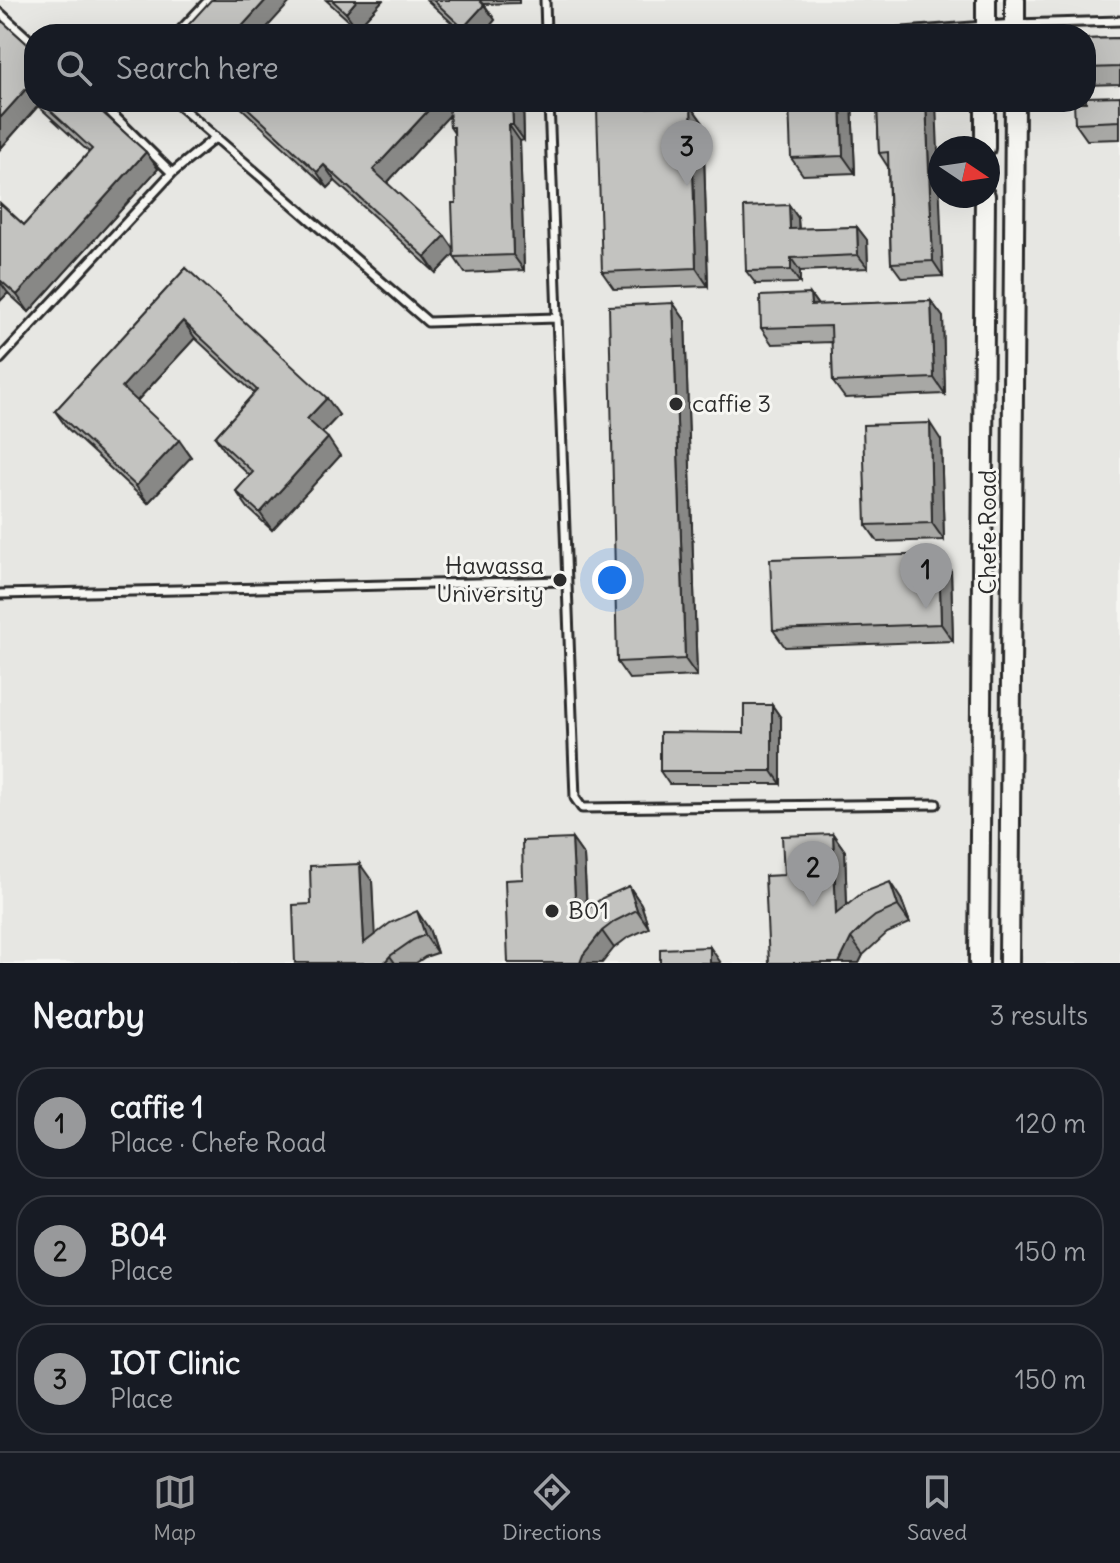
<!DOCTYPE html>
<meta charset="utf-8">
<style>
:root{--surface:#171b24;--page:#20242c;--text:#f1f3f6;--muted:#9ea1a6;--line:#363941;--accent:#98999b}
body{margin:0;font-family:Delius,sans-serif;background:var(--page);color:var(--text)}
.compass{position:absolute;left:928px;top:136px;width:72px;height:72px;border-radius:50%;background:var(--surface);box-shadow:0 8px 32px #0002;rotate:103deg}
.you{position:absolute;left:612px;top:580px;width:28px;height:28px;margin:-20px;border:6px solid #fff;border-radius:50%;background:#1a73e8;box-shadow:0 0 0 12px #1a73e833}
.badge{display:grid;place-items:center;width:52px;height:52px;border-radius:50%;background:var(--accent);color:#111;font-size:26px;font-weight:700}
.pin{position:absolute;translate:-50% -66px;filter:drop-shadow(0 2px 4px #0008)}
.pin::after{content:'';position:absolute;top:42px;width:28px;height:24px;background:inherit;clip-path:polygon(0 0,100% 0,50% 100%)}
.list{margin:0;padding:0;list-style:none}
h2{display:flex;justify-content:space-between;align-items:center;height:104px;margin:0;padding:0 32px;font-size:34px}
h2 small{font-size:26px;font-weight:400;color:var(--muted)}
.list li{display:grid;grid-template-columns:52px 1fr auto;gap:24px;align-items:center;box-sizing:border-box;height:112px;margin:0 16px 16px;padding:0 16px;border:2px solid var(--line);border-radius:32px}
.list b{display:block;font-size:30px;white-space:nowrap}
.list p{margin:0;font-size:26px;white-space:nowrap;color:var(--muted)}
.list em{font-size:26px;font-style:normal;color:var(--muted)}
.icon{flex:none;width:44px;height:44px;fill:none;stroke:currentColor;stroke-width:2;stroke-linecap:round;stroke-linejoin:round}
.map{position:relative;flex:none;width:1120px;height:963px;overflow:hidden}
.search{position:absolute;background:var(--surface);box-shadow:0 8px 32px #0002;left:24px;right:24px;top:24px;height:88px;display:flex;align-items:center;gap:20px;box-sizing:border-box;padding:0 28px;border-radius:32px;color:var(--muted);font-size:30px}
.sheet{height:488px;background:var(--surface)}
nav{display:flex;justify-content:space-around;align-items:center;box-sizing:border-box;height:112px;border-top:2px solid var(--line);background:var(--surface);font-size:22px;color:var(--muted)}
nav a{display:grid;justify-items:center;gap:4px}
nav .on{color:var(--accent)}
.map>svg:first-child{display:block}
.built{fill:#e7e7e3;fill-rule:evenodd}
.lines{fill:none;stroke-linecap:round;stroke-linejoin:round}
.lane-casing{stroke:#2b2b2b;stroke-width:13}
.secondary-casing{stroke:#2b2b2b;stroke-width:24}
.lane{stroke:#f6f6f2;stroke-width:7}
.secondary{stroke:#f6f6f2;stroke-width:18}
.wall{fill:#a8a8a5;stroke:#2b2b2b;stroke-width:2;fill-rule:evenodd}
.shaded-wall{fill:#888886;stroke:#2b2b2b;stroke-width:2}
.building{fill:#c3c3c0;stroke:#2b2b2b;stroke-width:2}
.poi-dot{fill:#2b2b2b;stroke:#f6f6f2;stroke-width:3}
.labels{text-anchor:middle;stroke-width:6;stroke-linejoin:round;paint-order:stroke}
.poi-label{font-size:24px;fill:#2b2b2b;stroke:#f6f6f2;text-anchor:start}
.street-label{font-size:24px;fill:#2b2b2b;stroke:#f6f6f2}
</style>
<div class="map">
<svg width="1120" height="963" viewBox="0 0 1120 963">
<rect width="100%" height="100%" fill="#f6f6f2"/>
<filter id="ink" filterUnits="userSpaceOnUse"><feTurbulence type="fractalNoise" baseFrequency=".0125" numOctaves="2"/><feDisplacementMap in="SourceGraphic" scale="16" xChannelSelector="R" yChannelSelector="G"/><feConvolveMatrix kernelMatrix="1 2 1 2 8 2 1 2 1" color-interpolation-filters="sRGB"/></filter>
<g filter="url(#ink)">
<path class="built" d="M0,0H1120V963H0ZM34,34H1086V102H34ZM940,148H988V196H940Z"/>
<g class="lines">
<g class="lane-casing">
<path id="lane" d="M545,0L546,34
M0,13L34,44
M177,34L209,0
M874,34L1015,24L1120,21
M100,102L172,173
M175,102L428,322L557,318
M549,102L575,798L582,808L936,804
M0,359L172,173L216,137
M0,594L566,581"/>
</g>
<g class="secondary-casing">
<path id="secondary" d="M986,34V0
M1015,34V0
M985,148V102
M979,963L985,196
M1009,963L1015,102"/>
</g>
<use href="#lane" class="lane"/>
<use href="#secondary" class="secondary"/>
</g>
<path class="wall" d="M326,0H383L357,28Z
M427,0H519V3L484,4L495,20L483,34H464Z
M0,24L34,50V102H91L146,152L158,169L29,312L8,293L0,301V203L24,225L89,152L38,106L0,149Z
M1120,38V84L1086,85V39Z
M1120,96V139L1087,140L1075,123Z
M235,102H303L305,104L523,102L524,140L520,141L524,270L465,273L454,257V254L436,273L335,181L328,188ZM449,115L450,127L454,133L456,203L454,250L387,183Z
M852,102L855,173L803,175L791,158Z
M877,102L943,276L902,278L891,263L888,167L879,153Z
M691,106L703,123L708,286L614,289L602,272Z
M789,205L798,218L799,229L857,227L867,240L868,268L800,271V283L756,284L746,271Z
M186,268L339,415L322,433L340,456L272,530L248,508L236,491L250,476L227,454L215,437L254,393L195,338L137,401L191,457L148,503L67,428L55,411Z
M810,294L818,305L931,301L943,317L945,394L845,398L833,382L832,342L772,344L761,328Z
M673,303L685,320L697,676L629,679L617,662Z
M941,440L944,540L878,542L866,525Z
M939,554L951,571L953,641L785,647L773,630Z
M772,705L781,718V784H669L660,771L744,733Z
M833,834L845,851L847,905L901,899L910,923L887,933L863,955L859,963H769L784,875Z
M572,839L584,856L587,909L629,886L641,904L649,928L627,938L614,948L523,879Z
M372,881L374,935L429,929L437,953L425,957L416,963H295L311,904Z"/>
<path class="shaded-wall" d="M266,0H292L261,34H235Z
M357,0H383L357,28L346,13Z
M484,5L495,20L483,34H468L463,28Z
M26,89L34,100V102H36L38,106L0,149V118Z
M436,102H459L460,104L384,186L373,170Z
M512,102H523L524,140L513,125Z
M841,102H852L855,173L843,156Z
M926,102H936L943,276L933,261Z
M691,106L703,123L708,286L696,268Z
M509,125L520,141L524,270L513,255Z
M146,152L158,169L29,312L17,295Z
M324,165L335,181L328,188L317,172Z
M789,205L798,218L799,242L790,229Z
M857,227L867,240L868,268L858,255Z
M445,236L456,252L436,273L425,257Z
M791,258L800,271V283L791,270Z
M0,282L8,293L0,301Z
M810,294L822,311L811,305Z
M931,301L943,317L945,394L934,378Z
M673,303L685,320L697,676L685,659Z
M183,321L195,338L134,404L122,387Z
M327,398L339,415L319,436L307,419Z
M930,423L941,440L944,540L932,523Z
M328,438L340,456L272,530L260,513Z
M179,440L191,457L148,503L136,486Z
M939,554L951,571L953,641L941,624Z
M772,705L781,718V784L772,771Z
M833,834L845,851L848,931L836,914Z
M572,839L584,856L588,935L576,918Z
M360,864L372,881L376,960L364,943Z
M890,882L901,899L910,923L898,906Z
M629,886L641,904L649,928L637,910Z
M417,911L429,929L437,953L425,935Z
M602,931L614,948L602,963H580L583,955Z
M851,938L863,955L859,963H839Z
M710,947L721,963H710Z
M390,956L395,963H384Z"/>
<path class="building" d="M211,0H266L235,34H180Z
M332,0H357L346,13Z
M433,0H479L484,5L463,28Z
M2,21L34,50V96L26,89L0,118V24Z
M1120,38V67L1086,68V39Z
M1120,96V121L1075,123L1074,102H1086V97Z
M41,102H91L146,152L17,295L0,280V203L24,225L92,149Z
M241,102H303L305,104L307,102H436L373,170L445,236L425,257L324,165L317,172Z
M449,102H512L513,125H509L513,255L454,257L452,203H456L454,127H450Z
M789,102H841L843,156L791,158Z
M877,102H926L933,261L891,263L888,152L879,153Z
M691,106L696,268L602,272L597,109Z
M789,205L790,229L857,227L858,255L791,258V270L746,271L744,207Z
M186,268L327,398L307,419L328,438L260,513L236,491L253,472L215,437L257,390L183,321L122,387L179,440L136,486L55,411Z
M810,294L811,305L931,301L934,378L833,382L831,326L761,328L760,296Z
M673,303L685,659L617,662L609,306Z
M930,423L932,523L866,525L863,425Z
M939,554L941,624L773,630L770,559Z
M744,705H772V771H660V732L744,733Z
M833,834L836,914L862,893L890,882L898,906L875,916L863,926L851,938L839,963H769L765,876L784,875L782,836Z
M572,839L576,918L602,898L629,886L637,910L615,921L602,931L583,955L580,963H508L505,880L523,879L522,841Z
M360,864L364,943L390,923L417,911L425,935L413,940L390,956L384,963H295L293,905L311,904L310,866Z
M710,947V963H660V949Z"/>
</g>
<g class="poi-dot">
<circle cx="676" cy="404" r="8"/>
<circle cx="560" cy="580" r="8"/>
<circle cx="552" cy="911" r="8"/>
</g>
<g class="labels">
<g class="poi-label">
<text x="692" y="412">caffie 3</text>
<text x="544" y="574" text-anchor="end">Hawassa<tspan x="544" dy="28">University</tspan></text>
<text x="568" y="919">B01</text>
</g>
<g class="street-label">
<text transform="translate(988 532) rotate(-90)" y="8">Chefe Road</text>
</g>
</g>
</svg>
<svg class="compass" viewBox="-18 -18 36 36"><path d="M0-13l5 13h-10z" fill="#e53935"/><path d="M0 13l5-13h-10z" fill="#9ea1a6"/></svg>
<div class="you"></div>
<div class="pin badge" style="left:926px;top:609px">1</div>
<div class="pin badge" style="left:813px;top:907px">2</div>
<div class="pin badge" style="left:687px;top:186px">3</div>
<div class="search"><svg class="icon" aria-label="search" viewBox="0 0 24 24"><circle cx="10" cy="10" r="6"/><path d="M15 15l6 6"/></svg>Search here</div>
</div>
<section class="sheet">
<h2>Nearby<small>3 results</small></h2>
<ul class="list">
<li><span class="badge">1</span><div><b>caffie 1</b><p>Place · Chefe Road</p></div><em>120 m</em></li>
<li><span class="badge">2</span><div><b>B04</b><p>Place</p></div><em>150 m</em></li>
<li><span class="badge">3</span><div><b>IOT Clinic</b><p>Place</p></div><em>150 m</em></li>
</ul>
</section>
<nav>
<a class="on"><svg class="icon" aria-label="map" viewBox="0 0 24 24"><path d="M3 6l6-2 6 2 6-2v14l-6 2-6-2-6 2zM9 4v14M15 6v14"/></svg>Map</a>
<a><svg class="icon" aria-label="directions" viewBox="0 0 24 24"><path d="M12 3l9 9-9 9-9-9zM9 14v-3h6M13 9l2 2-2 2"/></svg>Directions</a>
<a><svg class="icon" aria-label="saved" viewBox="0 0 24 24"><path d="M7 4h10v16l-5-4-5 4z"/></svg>Saved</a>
</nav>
